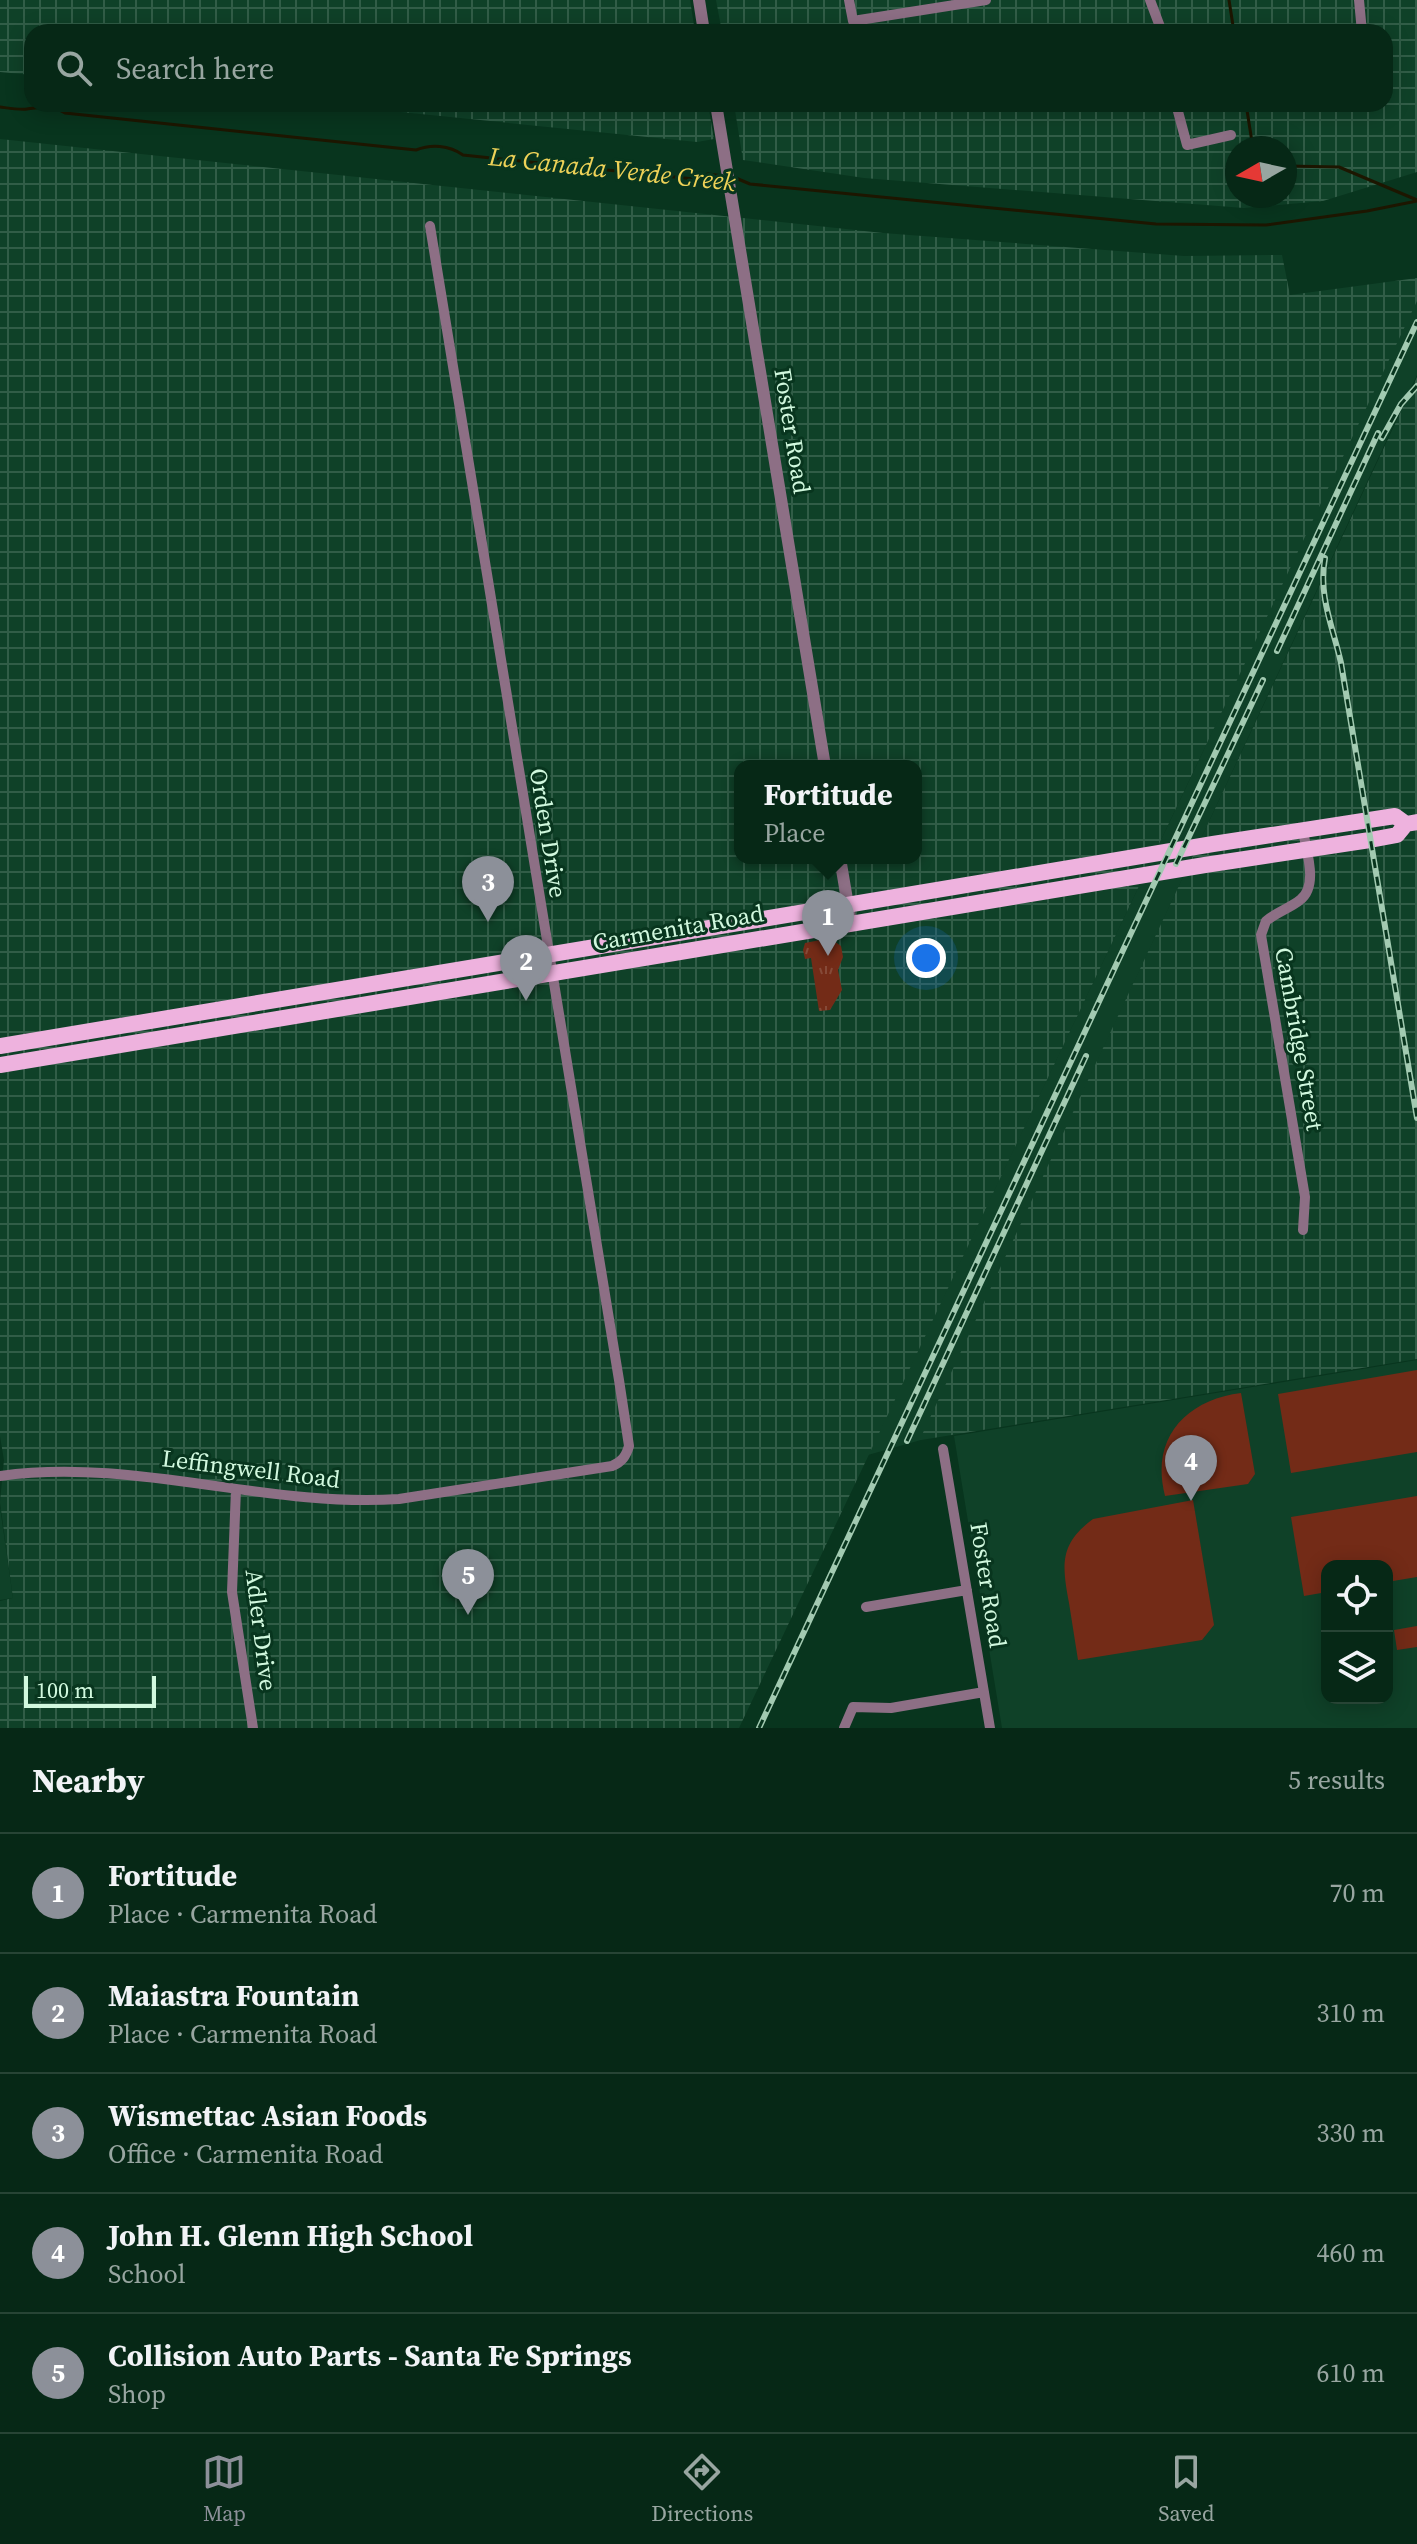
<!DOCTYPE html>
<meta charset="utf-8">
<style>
:root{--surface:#062816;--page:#143423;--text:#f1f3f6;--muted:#98a6a1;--line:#274435;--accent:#8c9099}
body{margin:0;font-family:"Source Serif 4",serif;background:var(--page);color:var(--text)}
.controls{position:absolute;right:24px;bottom:24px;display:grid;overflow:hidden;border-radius:16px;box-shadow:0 4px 20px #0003}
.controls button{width:72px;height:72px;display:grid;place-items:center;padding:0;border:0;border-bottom:2px solid var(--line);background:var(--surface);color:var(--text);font:40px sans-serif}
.compass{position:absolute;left:1225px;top:136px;width:72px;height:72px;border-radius:50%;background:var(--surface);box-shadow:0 4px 20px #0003;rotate:261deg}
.scale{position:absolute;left:24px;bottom:20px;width:132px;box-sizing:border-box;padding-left:8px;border:4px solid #d1f8de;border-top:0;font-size:22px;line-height:28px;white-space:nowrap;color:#d1f8de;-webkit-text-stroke:6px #08351e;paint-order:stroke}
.you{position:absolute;left:926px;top:958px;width:28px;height:28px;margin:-20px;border:6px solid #fff;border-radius:50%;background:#1a73e8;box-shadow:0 0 0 12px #1a73e833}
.badge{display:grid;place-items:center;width:52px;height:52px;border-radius:50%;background:var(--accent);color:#fff;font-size:26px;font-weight:700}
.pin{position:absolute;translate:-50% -66px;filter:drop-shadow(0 2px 4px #0008)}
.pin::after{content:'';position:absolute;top:42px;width:28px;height:24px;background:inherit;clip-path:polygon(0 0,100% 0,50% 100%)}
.popup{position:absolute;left:734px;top:760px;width:188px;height:104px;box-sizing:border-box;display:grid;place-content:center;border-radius:16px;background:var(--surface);filter:drop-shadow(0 2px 6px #0005);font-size:26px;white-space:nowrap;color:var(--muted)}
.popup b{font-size:30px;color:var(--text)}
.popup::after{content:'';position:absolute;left:50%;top:100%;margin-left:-16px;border:16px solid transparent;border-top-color:var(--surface)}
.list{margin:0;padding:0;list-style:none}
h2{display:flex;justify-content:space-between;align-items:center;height:104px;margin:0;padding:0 32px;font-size:34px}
h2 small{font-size:26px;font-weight:400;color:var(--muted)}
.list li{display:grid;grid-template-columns:52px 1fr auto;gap:24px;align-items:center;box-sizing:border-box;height:120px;padding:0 32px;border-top:2px solid var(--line)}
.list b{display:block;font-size:30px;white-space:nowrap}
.list p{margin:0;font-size:26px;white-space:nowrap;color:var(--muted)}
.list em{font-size:26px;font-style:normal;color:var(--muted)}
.icon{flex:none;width:44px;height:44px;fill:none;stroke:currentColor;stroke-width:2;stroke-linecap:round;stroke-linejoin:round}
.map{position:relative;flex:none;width:1417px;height:1728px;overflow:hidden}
.search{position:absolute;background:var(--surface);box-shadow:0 4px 20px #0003;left:24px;right:24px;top:24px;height:88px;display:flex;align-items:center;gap:20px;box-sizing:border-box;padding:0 28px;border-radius:24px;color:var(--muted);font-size:30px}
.sheet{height:704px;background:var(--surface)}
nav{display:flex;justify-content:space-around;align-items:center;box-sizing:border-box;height:112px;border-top:2px solid var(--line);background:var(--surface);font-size:22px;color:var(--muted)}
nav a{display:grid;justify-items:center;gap:4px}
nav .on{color:var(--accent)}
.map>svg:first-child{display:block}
.built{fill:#0f4128;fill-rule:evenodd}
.industrial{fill:url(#industrial-grid);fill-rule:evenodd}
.grass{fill:url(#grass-tufts)}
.garden{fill:#732b17}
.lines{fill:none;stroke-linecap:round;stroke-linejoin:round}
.stream{stroke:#1d1600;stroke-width:3}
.minor{stroke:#8d6f85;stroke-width:10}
.tertiary{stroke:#8d6f85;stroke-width:12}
.primary{stroke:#eeb2de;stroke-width:16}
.rail-casing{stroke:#a2cab1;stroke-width:6}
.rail{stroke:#08351e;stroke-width:3;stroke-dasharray:9;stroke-linecap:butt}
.labels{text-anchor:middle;stroke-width:6;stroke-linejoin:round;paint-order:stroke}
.street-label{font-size:24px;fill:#d1f8de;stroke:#08351e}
.water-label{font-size:26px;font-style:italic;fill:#eed258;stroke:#08351e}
</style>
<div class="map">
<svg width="1417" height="1728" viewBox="0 0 1417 1728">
<defs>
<pattern id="industrial-grid" width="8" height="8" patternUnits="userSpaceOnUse" patternTransform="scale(2)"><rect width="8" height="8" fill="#0f4128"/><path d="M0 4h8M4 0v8" fill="none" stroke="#315d47"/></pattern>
<pattern id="grass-tufts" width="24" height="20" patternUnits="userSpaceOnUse" patternTransform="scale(2)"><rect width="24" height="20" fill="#732b17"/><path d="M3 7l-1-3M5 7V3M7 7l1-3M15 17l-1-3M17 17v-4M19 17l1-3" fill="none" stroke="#864a38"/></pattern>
</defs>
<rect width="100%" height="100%" fill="#08351e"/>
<path class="built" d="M1417,291V375L921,1440L868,1455L1198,762Z
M1417,1360V1728H1002L954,1436ZM1327,1566H1387V1698H1327Z
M0,1507L13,1598L0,1600Z"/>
<path class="industrial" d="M0,0H690L695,32H32V75L0,72Z
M716,0H1417V172L1323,201L1244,208L864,178L743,160L734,104H1385V32H722ZM1237,148H1285V196H1237Z
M321,104H708L714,139L697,142Z
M0,139L883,233L1184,256L1282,255L1290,295L1417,278V301L739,1728H0V1601L13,1598L0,1502L4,1460L0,1436ZM740,766H916V858H740Z
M1417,377V1359L921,1440V1437Z"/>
<path class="grass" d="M830,938L841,946L843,957L838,970L842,990L830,1010L819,1011L811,958L805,959L803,950L805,943Z"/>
<path class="garden" d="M1417,1370V1452L1291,1473L1278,1394Z
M1241,1393L1255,1474L1248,1484L1165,1496C1150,1438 1186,1400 1241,1393Z
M1417,1496V1577L1387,1582V1566H1327V1592L1304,1596L1291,1517Z
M1193,1500L1214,1625L1202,1640L1078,1660C1075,1641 1072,1622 1069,1603C1062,1565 1059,1544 1093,1519Z
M1417,1626V1647L1397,1650L1394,1630Z"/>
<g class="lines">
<path class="stream" d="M1229,0L1234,32
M1246,104L1252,142L1256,148
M0,107C8,108 19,110 27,109C42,107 51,105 65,113L416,150C431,144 449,145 463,155L694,179L708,174L723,176
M1285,166L1339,167L1417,200
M731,176L750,184L1156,224L1266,225L1367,211L1417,201"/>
<path class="minor" d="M849,0L853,21L986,0
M1150,0L1162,32
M1359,0L1362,32
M1176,104L1187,145L1231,135
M1303,1230L1305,1197L1261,935L1266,921C1277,912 1290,908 1300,900C1319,886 1306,850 1303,831
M943,1449L990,1728
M0,1476C134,1457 265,1508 399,1499L612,1466C622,1462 626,1456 629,1446L619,1380L430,226
M236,1489L232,1592L253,1728
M866,1607L967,1590
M844,1728L853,1707L891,1708L984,1692"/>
<path class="tertiary" d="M699,0L704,32
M716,104L825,766
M840,858L851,923"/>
<path class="primary" d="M0,1046L1213,844L1395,816L1406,824
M0,1065L1205,865L1370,840L1397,835L1406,824L1417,822"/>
<g class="rail-casing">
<path id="rail" d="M1382,438L1401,404L1417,386
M1325,558C1318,596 1333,627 1341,663L1417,1118
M1277,651L1378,433
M1176,864L1263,680
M907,1441L1086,1056
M759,1728L1417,322"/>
</g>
<use href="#rail" class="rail"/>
</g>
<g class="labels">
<g class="street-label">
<text transform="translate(792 431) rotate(81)" y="8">Foster Road</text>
<text transform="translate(548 833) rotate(81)" y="8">Orden Drive</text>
<text transform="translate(678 928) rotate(-10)" y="8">Carmenita Road</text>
<text transform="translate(1299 1039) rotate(80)" y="8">Cambridge Street</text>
<text transform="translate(251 1469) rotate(7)" y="8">Leffingwell Road</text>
<text transform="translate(988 1585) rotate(81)" y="8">Foster Road</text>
<text transform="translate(261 1630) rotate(83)" y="8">Adler Drive</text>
</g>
<g class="water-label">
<text transform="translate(612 169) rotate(6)" y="9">La Canada Verde Creek</text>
</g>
</g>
</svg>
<div class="controls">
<button><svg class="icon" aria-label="locate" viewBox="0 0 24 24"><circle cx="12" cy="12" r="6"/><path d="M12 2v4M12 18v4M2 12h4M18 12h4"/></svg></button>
<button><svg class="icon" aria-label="layers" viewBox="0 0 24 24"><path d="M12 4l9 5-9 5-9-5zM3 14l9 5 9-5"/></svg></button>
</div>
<svg class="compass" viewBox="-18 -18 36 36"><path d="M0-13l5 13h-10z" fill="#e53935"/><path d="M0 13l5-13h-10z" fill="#98a6a1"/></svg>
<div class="scale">100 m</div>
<div class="you"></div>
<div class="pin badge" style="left:828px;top:956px">1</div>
<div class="popup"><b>Fortitude</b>Place</div>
<div class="pin badge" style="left:526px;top:1001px">2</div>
<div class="pin badge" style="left:488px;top:922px">3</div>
<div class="pin badge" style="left:1191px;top:1501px">4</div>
<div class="pin badge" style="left:468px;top:1615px">5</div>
<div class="search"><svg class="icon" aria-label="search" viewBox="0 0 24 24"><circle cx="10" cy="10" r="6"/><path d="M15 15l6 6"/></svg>Search here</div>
</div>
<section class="sheet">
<h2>Nearby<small>5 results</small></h2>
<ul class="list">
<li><span class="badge">1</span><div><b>Fortitude</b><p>Place · Carmenita Road</p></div><em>70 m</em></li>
<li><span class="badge">2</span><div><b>Maiastra Fountain</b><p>Place · Carmenita Road</p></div><em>310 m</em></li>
<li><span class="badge">3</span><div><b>Wismettac Asian Foods</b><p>Office · Carmenita Road</p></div><em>330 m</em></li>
<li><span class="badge">4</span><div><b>John H. Glenn High School</b><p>School</p></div><em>460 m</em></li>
<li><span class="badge">5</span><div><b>Collision Auto Parts - Santa Fe Springs</b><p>Shop</p></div><em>610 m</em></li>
</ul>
</section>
<nav>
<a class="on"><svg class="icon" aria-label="map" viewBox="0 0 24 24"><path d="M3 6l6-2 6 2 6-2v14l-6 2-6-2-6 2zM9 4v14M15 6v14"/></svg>Map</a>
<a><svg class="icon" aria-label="directions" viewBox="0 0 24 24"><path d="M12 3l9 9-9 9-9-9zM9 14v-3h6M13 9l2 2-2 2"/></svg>Directions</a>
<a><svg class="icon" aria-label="saved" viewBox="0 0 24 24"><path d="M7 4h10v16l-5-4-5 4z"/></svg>Saved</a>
</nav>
